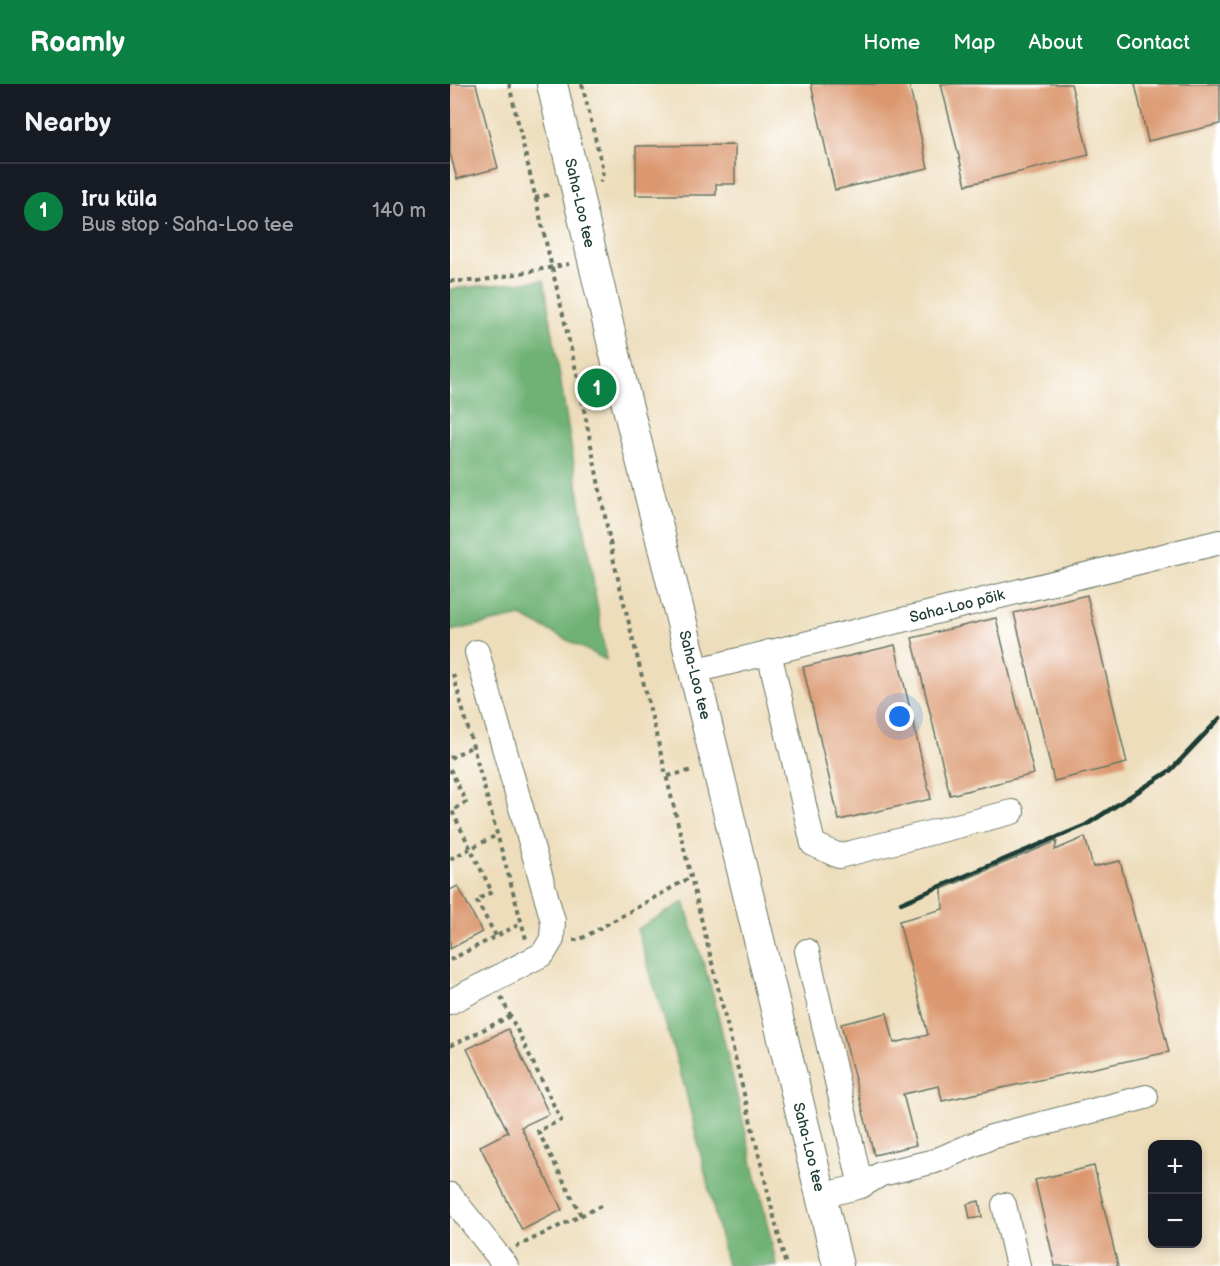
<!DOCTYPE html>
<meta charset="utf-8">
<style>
:root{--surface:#171b24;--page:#20242c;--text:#f1f3f6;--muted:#9ea1a6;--line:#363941;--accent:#0b8043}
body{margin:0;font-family:"Balsamiq Sans",sans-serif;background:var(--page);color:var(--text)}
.controls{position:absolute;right:18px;bottom:18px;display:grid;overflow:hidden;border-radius:12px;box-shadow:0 3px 9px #0003}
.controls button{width:54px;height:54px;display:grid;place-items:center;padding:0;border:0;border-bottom:2px solid var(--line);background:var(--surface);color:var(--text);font:30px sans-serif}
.you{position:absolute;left:450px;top:633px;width:21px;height:21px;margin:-15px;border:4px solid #fff;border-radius:50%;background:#1a73e8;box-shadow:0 0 0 9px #1a73e833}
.badge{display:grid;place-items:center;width:39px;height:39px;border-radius:50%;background:var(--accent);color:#fff;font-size:20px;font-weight:700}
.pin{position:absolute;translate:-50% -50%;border:3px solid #fff;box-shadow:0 2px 6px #0006}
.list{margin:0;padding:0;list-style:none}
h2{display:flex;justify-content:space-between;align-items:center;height:78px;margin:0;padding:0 24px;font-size:26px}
h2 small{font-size:20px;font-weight:400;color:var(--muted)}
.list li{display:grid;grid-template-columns:39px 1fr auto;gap:18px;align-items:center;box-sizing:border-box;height:96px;padding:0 24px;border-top:2px solid var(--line)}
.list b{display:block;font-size:22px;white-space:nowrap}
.list p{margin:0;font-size:20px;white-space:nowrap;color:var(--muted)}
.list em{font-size:20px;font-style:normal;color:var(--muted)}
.map{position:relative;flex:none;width:770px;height:1182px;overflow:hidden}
header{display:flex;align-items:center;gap:36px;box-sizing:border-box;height:84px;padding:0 30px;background:var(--accent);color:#fff}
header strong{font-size:28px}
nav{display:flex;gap:33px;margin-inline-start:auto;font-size:21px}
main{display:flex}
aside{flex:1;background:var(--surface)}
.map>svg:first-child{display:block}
.forest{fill:#70b276;stroke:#487855;stroke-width:1.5}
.building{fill:#db986f}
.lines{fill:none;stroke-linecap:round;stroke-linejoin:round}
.minor-casing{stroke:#677563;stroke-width:26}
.major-casing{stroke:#677563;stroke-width:32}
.path{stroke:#677563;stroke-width:4;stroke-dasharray:4.5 4.5;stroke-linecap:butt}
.minor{stroke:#fff;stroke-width:24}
.major{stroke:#fff;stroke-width:30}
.rail{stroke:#1f3d34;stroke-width:4.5}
.labels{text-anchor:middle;stroke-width:6;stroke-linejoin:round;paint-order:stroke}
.street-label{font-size:15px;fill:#1f3d34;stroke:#fff}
</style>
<header>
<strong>Roamly</strong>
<nav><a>Home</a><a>Map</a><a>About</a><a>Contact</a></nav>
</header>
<main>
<aside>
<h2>Nearby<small></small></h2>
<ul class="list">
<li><span class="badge">1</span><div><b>Iru küla</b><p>Bus stop · Saha-Loo tee</p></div><em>140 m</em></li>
</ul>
</aside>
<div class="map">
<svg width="770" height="1182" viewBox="0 0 770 1182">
<rect width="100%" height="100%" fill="#fff"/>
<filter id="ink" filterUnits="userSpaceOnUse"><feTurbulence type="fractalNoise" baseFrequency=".0167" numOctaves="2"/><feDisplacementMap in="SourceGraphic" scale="12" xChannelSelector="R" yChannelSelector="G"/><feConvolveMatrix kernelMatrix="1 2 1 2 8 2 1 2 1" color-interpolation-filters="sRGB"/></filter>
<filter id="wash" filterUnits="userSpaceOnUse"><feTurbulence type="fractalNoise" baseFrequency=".008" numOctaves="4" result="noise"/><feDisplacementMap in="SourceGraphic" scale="24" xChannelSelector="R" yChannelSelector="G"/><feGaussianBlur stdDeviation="1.35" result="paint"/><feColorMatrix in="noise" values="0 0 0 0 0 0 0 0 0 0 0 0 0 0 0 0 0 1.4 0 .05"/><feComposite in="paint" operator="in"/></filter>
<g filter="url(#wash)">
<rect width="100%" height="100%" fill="#edddbb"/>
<path class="forest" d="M94,196L156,576L71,532L0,547V205Z
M234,818L263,910L327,1182H277L235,1004L187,845Z"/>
<g id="blocks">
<path class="building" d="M0,0H26L48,84L7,95L0,69Z
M361,0H459L478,84L385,106Z
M491,0H621L639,71L516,101Z
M685,0H770V40L698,57Z
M285,61V100H266V111H186V62Z
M637,511L677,679L604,697L564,529Z
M546,534L584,690L500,711L462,554Z
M445,561L481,715L389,736L353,583Z
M635,753L643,783L670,777L719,968L492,1017L489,1002L453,1010L466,1061L424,1071L391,940L437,929L444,959L478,951L449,837L493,825L492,805L607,757L605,766Z
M8,802L32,848L0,865V806Z
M58,945L99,1030L71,1043L112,1126L72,1146L30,1062L58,1048L17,965Z
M644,1082L668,1182H605L585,1096Z
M529,1117L532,1133L520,1135L517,1120Z"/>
</g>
</g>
<g filter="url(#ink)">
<use href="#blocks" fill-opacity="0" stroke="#677563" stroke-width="1.5"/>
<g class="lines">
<g class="minor-casing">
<path id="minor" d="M319,568L363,760L389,772L562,728
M244,587L770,458
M357,867L411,1102L371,1112
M0,918L93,870L102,855L103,837L27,568
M411,1102L431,1090L485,1077L541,1053L696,1013
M0,1111L56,1182
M554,1121L568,1182"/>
</g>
<g class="major-casing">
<path id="major" d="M102,0L172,300L244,587L388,1182"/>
</g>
<path class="path" d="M59,0L128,295L164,478L336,1182
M132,0L153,86L152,95L150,98
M85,114L102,110
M0,197H28L119,180
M128,295L144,292
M3,590L76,855
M0,674L23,662
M0,685L16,718L2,727L42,808L26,816L46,852
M218,692L243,686
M0,775L47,751
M123,856H129L241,793
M0,876L72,839
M51,913L111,1036L88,1047L131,1131
M0,962L61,932
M66,1163L155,1120"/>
<use href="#minor" class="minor"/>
<use href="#major" class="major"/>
<path class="rail" d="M451,819L636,741L721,686L770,634"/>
</g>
</g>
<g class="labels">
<g class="street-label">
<text transform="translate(130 119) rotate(77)" y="5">Saha-Loo tee</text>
<text transform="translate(507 522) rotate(-14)" y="5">Saha-Loo põik</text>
<text transform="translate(245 591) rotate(76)" y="5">Saha-Loo tee</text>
<text transform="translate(359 1063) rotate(76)" y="5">Saha-Loo tee</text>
</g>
</g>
</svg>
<div class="controls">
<button>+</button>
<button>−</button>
</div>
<div class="you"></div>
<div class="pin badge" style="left:147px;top:304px">1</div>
</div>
</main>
